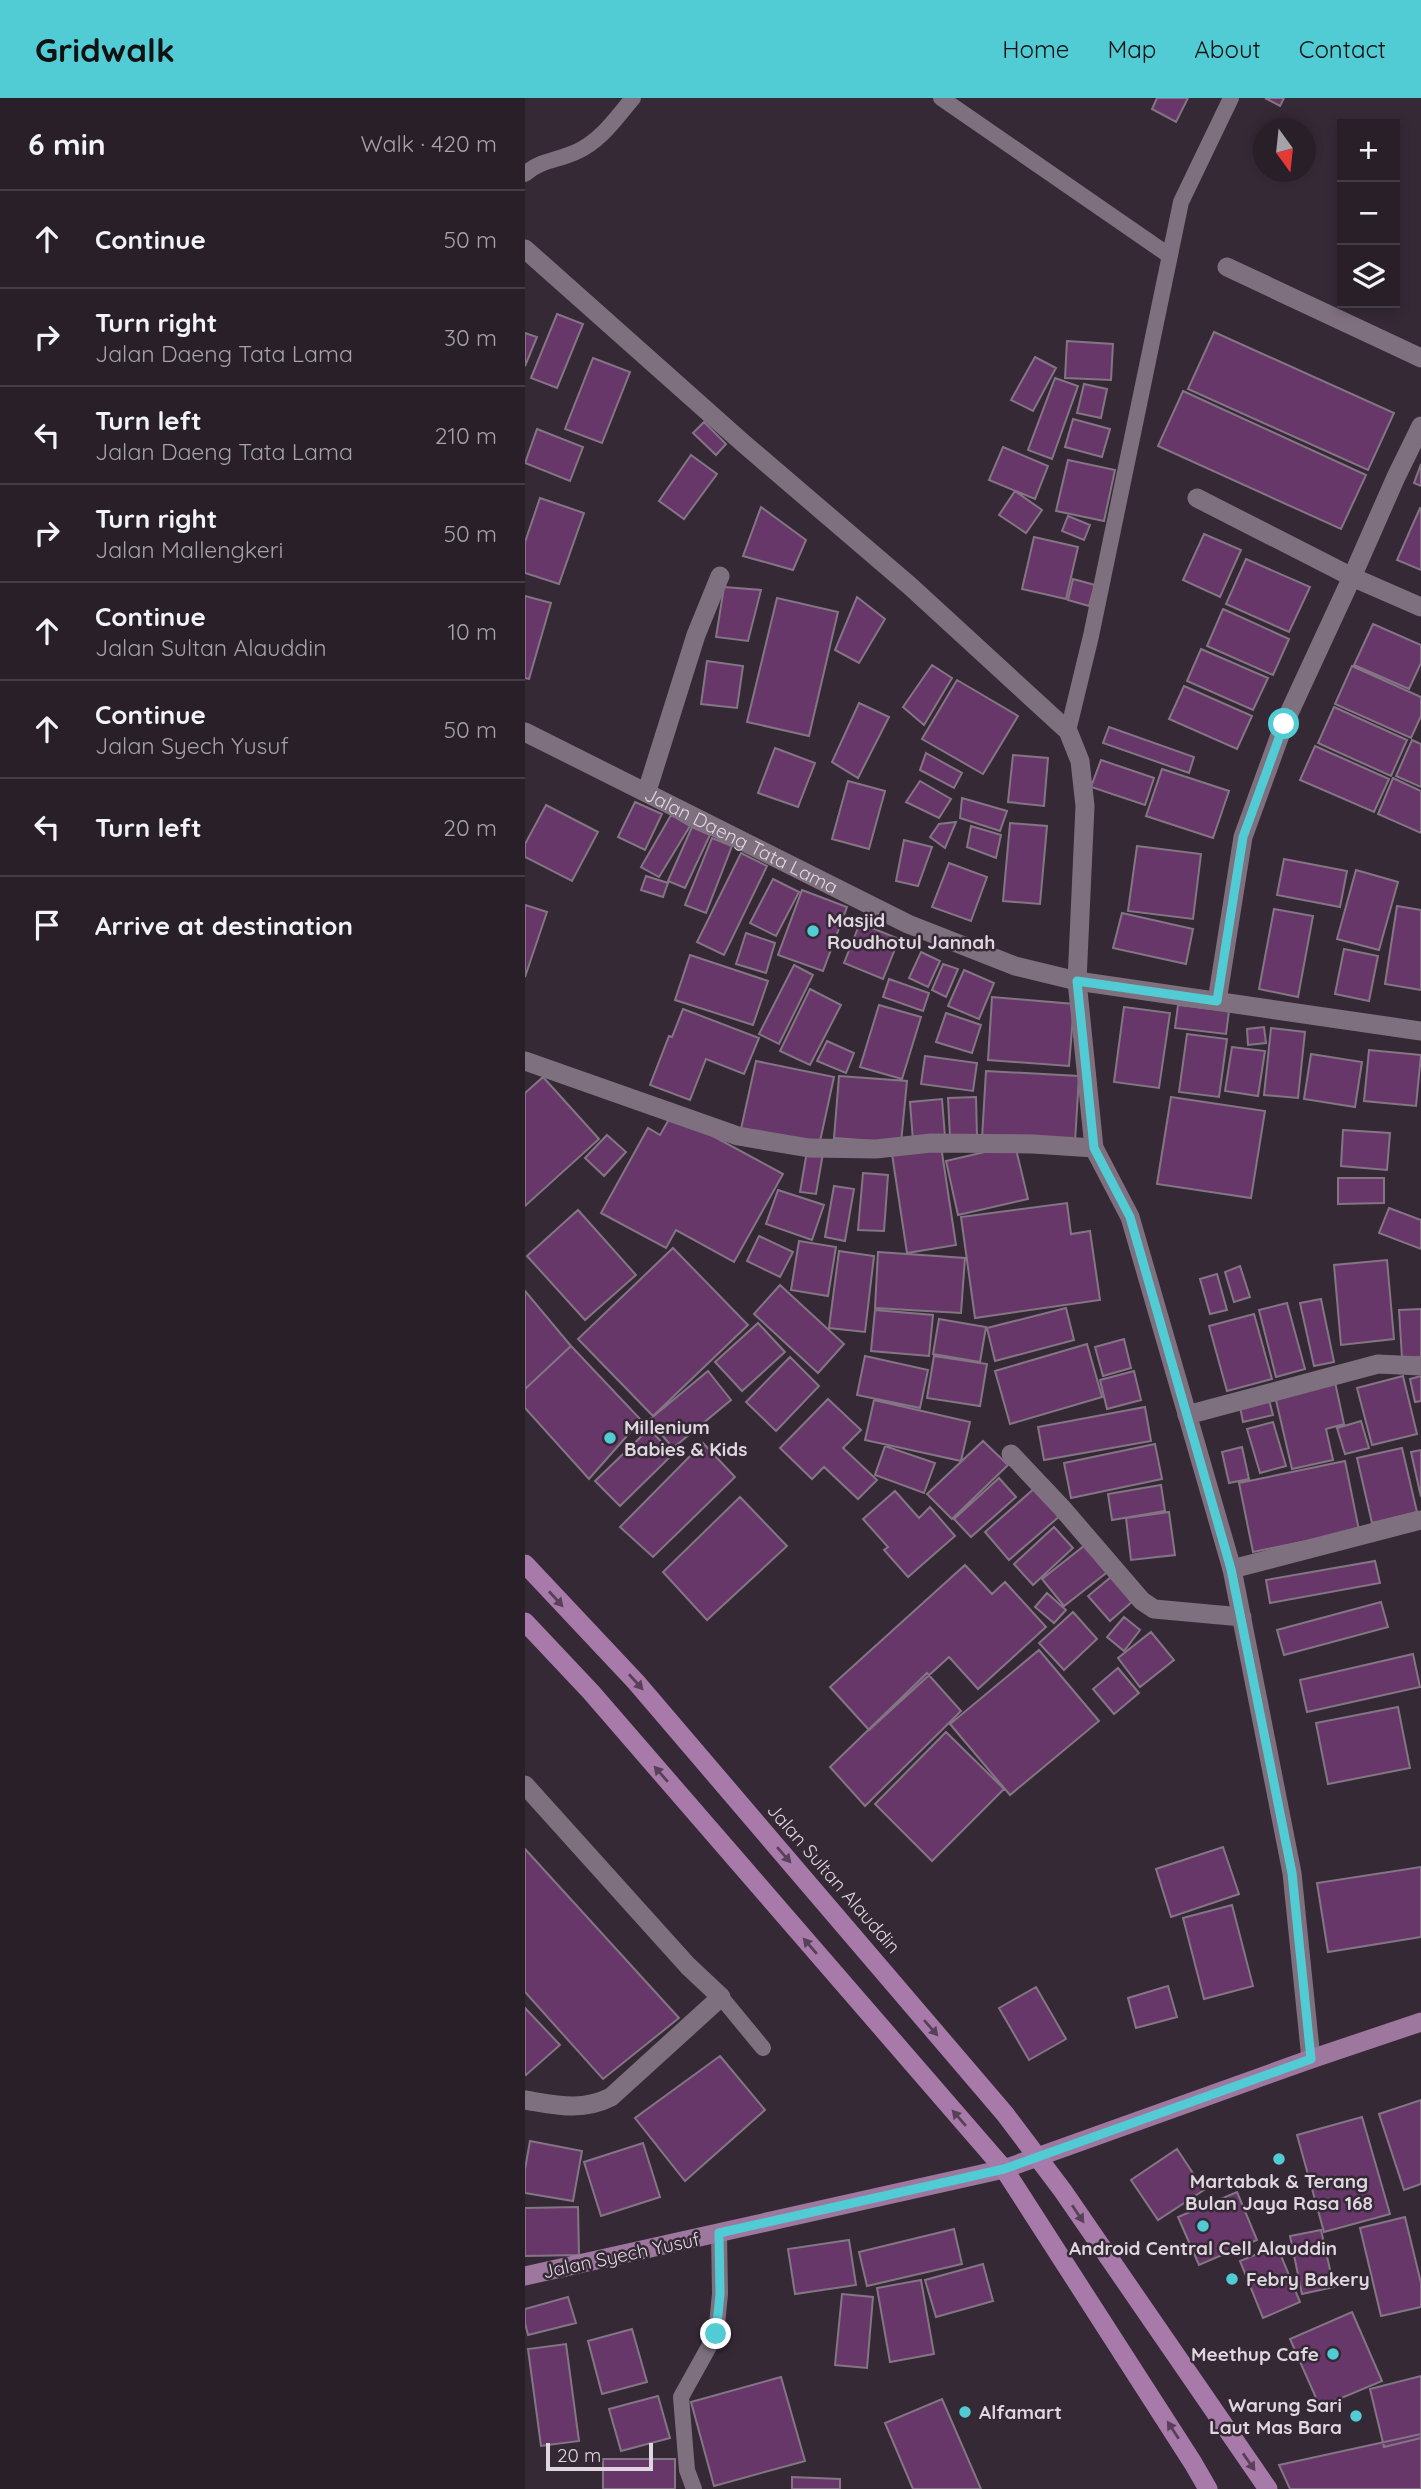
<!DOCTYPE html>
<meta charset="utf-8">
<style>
:root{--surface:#281f28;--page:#302730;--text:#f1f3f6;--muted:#a5a2a8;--line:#443d45;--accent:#51ccd4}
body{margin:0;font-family:Quicksand,sans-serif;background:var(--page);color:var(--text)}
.controls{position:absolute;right:21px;top:21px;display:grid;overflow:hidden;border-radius:0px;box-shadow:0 4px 10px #0003}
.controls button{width:63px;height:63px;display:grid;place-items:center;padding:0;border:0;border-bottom:2px solid var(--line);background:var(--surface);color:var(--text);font:35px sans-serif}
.compass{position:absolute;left:728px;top:21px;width:63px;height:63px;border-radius:50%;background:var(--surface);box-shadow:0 4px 10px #0003;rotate:165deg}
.scale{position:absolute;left:21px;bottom:18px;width:107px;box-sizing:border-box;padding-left:7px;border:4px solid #dfd7df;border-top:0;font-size:19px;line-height:24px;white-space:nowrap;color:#dfd7df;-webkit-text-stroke:5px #352935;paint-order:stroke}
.stop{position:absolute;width:21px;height:21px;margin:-16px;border:5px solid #51ccd4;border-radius:50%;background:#fff}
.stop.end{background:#51ccd4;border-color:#fff;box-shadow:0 2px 7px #0008}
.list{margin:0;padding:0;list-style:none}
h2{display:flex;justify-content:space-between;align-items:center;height:91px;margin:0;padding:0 28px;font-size:30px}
h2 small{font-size:23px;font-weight:400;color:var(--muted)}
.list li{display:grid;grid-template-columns:46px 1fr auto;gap:21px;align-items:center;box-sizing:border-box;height:98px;padding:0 28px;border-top:2px solid var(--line)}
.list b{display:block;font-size:26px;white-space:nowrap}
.list p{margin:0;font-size:23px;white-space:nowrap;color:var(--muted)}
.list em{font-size:23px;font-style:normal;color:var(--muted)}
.icon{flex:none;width:38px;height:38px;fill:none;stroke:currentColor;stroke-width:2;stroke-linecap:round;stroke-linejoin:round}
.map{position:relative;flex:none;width:896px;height:2391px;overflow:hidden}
header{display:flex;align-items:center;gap:42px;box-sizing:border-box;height:98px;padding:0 35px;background:var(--accent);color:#111}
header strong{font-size:33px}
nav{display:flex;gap:38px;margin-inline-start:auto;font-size:24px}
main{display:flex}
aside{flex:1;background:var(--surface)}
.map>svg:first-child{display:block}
.building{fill:#68376a;stroke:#847584;stroke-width:2}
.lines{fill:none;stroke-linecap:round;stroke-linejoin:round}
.service{stroke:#7f707f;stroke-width:16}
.minor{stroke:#7f707f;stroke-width:19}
.primary{stroke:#9e779f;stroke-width:19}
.trunk{stroke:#a87aaa;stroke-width:19}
.oneway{fill:#584158}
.route{stroke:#51ccd4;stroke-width:9}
.poi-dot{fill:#51ccd4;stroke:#352935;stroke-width:2.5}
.labels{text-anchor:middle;stroke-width:5;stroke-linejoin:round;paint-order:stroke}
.street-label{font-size:19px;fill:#dfd7df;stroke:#352935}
.poi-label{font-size:19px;font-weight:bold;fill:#dfd7df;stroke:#352935;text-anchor:start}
</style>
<header>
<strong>Gridwalk</strong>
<nav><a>Home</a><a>Map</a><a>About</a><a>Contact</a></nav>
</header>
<main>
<aside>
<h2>6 min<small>Walk · 420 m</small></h2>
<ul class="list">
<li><svg class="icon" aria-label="ahead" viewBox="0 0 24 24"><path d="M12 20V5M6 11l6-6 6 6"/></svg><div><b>Continue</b></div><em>50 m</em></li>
<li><svg class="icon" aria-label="right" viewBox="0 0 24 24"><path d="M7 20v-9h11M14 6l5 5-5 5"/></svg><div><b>Turn right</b><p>Jalan Daeng Tata Lama</p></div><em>30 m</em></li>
<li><svg class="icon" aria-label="left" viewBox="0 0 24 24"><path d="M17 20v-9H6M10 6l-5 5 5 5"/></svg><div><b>Turn left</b><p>Jalan Daeng Tata Lama</p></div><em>210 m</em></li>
<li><svg class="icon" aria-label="right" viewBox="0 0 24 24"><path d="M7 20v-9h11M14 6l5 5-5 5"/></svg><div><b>Turn right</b><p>Jalan Mallengkeri</p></div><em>50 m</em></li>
<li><svg class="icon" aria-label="ahead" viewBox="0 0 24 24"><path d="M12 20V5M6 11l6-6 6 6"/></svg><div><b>Continue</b><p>Jalan Sultan Alauddin</p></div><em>10 m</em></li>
<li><svg class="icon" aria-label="ahead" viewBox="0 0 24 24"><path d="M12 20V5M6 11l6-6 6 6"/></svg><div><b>Continue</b><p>Jalan Syech Yusuf</p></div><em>50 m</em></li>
<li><svg class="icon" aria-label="left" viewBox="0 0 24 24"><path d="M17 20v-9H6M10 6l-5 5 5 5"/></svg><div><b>Turn left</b></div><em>20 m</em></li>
<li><svg class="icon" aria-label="arrive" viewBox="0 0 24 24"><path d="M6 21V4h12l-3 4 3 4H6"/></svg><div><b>Arrive at destination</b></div></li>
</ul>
</aside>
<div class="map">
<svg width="896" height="2391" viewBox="0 0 896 2391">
<rect width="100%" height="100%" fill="#352935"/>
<path class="building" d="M632,0H663L651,24L627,11Z
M740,0H759L755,8Z
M32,216L58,226L32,290L6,280Z
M689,234L869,315L843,372L663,291Z
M0,235L12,239L0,268Z
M542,243L588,246L586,282L540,280Z
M510,259L531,270L508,313L486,302Z
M68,260L105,274L77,345L40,331Z
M530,280L553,288L527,361L503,352Z
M559,286L582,291L576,320L552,315Z
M658,293L841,377L816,431L633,348Z
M548,321L585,331L577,359L540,349Z
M179,324L201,346L191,357L168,335Z
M12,331L58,349L45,383L0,365Z
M478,349L523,368L510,401L464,382Z
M166,357L192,376L159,421L134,403Z
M543,362L590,372L579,423L531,413Z
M896,366V388L889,385Z
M490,393L517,412L501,435L474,417Z
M15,400L59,415L34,486L0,475V444Z
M236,409L281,442L268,472L218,458Z
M895,410H896V472L872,462Z
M543,418L565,427L559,442L537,433Z
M679,436L716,452L695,499L658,482Z
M509,439L553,449L541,501L497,491Z
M721,461L785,489L764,534L701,506Z
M548,481L570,487L564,508L543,502Z
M199,489L236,492L223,543L191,539Z
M0,498L26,505L4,581L0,580Z
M332,499L360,521L334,565L310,552Z
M252,500L313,514L284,638L222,624Z
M698,511L764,541L748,577L682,548Z
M848,526L896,547V565L884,591L829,567Z
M676,551L743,580L728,612L662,583Z
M182,563L218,568L212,610L176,606Z
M407,567L427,580L399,627L378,609Z
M827,568L896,599V618L886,640L810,606Z
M432,582L493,618L458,676L397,641Z
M659,588L727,618L712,651L644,621Z
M334,605L364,619L333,680L307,664Z
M809,609L882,642L866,678L793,645Z
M584,629L669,659L664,675L578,645Z
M887,642L896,646V689L871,678Z
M790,648L864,681L849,714L775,682Z
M250,650L290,665L273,709L233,695Z
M401,655L437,675L429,690L395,672Z
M488,657L523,660L519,708L483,704Z
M576,662L629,680L620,707L566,689Z
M637,671L704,693L688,740L621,718Z
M868,680L896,693V735L853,716Z
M323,683L360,693L344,751L307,741Z
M395,683L426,701L414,720L381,704Z
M437,700L482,713L475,733L435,720Z
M110,704L137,716L120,752L93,739Z
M21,707L73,734L47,783L0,759V746Z
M146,717L165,728L134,779L116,769Z
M431,724L420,750L405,739L414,726Z
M485,725L522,728L515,806L478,803Z
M446,728L476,737L471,760L442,749Z
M167,729L185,737L160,790L143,783Z
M187,740L207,748L181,815L160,807Z
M379,742L407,749L393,788L371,783Z
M612,748L676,756L668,821L603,813Z
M216,755L242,768L199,857L172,844Z
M759,761L822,773L815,809L752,797Z
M424,765L462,779L446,823L407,809Z
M831,772L873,784L854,852L812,841Z
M121,778L143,785L138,799L116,792Z
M248,781L274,794L251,838L225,825Z
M277,792L322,809L298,873L253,857Z
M0,807L22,814L0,879Z
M872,808L896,812V892L860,886Z
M749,811L788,818L773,899L734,891Z
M597,815L668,831L661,866L588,850Z
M335,825L374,841L358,881L319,865Z
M221,835L250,845L241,875L211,866Z
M819,851L853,858L844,903L810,896Z
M396,854L415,863L403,889L384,880Z
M165,857L243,883L228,927L150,902Z
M418,866L433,871L421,899L407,892Z
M269,867L288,877L254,946L234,936Z
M439,872L469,885L454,921L423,908Z
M364,881L404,895L398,913L358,899Z
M285,891L316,907L285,967L255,953Z
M467,899L549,906L544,968L463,962Z
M354,907L396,919L377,981L335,969Z
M653,907L704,913L701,936L650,930Z
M599,909L645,915L634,990L589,984Z
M158,911L234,940L219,976L181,961L165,1002L125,987L144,938L147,939Z
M421,915L456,927L447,955L411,944Z
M739,929L741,945L723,947L722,931Z
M746,930L780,934L773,1000L739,997Z
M662,936L702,941L694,999L654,994Z
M302,943L329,955L321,975L292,963Z
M707,949L740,953L733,998L700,993Z
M844,952L896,957L891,1008L839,1003Z
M786,956L837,964L830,1009L779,1001Z
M400,958L452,965L448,993L396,986Z
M231,963L309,979L294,1048L216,1031Z
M461,973L554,978L550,1044L457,1040Z
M314,978L382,983L376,1045L309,1040Z
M18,979L74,1041L0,1108V995Z
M451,999L452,1038L425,1039L423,1000Z
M646,999L740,1013L726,1100L632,1086Z
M417,1001L420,1039L388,1043L385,1004Z
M147,1016L258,1076L209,1164L151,1132L141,1150L76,1115L123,1030L135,1037Z
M818,1032L865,1035L862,1072L816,1068Z
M82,1037L101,1054L79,1078L60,1060Z
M490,1047L503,1101L433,1117L421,1063Z
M416,1048L431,1147L382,1155L367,1056Z
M282,1053L298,1055L291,1096L275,1094Z
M338,1075L363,1077L359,1133L333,1132Z
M813,1080H859V1105L813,1106Z
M309,1088L329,1091L320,1143L300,1139Z
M253,1092L299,1107L287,1142L241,1126Z
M542,1105L546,1136L565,1133L575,1202L450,1220L436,1119Z
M864,1110L896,1122V1151L854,1135Z
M53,1112L111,1177L60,1222L2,1158Z
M234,1138L268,1154L255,1179L222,1163Z
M274,1143L311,1149L303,1198L266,1192Z
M148,1150L223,1227L128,1318L53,1241Z
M314,1153L349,1158L340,1234L304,1230Z
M353,1154L440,1160L436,1215L350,1210Z
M862,1162L869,1241L816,1247L809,1167Z
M715,1168L725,1199L709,1204L700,1174Z
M692,1176L702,1212L685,1216L675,1181Z
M255,1187L319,1246L293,1275L229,1216Z
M0,1193L46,1248L0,1291Z
M796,1201L809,1264L789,1268L775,1205Z
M762,1205L780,1271L751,1279L734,1212Z
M541,1210L549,1242L470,1263L462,1230Z
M896,1211V1259L877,1260L874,1212Z
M350,1212L408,1217L404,1258L346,1253Z
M729,1216L747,1281L702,1293L684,1228Z
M414,1221L461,1229L455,1264L408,1256Z
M233,1225L260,1254L217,1293L190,1264Z
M599,1241L606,1270L578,1278L570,1249Z
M562,1246L577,1299L485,1326L470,1273Z
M46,1248L116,1322L64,1381L0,1310V1291Z
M340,1258L403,1272L395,1310L332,1297Z
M409,1258L462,1266L455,1308L402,1300Z
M265,1259L294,1288L251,1333L221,1304Z
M183,1273L206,1302L148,1350L124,1322Z
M609,1273L616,1302L582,1311L575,1282Z
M878,1278L892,1336L847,1347L832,1290Z
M896,1278V1303L890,1304L885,1281Z
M810,1284L819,1326L801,1331L808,1362L767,1371L750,1298Z
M303,1301L336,1332L318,1350L352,1382L333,1401L299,1369L287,1381L255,1350Z
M349,1302L445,1324L436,1363L340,1342Z
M744,1302L748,1317L718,1324L715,1309Z
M620,1309L626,1343L519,1362L513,1329Z
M836,1323L844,1350L820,1356L812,1330Z
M748,1324L761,1368L735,1375L722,1331Z
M124,1331L148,1356L95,1408L70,1383Z
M458,1343L483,1367L427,1421L402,1396Z
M178,1345L210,1379L128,1459L95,1429Z
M630,1346L637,1381L546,1400L539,1365Z
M360,1348L410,1365L399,1395L350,1377Z
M717,1349L724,1381L704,1385L697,1354Z
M877,1350L892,1414L847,1425L832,1360Z
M896,1352V1399L886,1354Z
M820,1363L834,1432L728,1454L714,1385Z
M474,1380L491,1399L446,1439L429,1421Z
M636,1387L640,1413L587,1422L583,1396Z
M511,1389L536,1417L484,1462L460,1434Z
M370,1393L394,1420L405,1409L430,1438L383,1479L359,1452L363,1449L338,1421Z
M215,1399L262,1448L182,1522L138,1474Z
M644,1414L650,1457L606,1462L601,1420Z
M529,1429L548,1450L508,1487L489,1466Z
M564,1444L585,1472L539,1508L517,1481Z
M850,1463L855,1485L745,1505L741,1482Z
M440,1467L467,1496L480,1484L521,1529L453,1591L424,1559L344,1632L305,1589Z
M586,1479L608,1503L585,1523L563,1498Z
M522,1495L541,1512L529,1525L510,1509Z
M856,1504L863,1529L759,1557L752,1532Z
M548,1514L572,1541L539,1572L514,1545Z
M599,1519L615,1532L599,1553L582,1539Z
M626,1534L649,1562L615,1589L593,1560Z
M514,1552L574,1623L485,1697L425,1626Z
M888,1556L895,1589L782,1614L775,1582Z
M593,1570L614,1595L589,1616L568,1591Z
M402,1575L436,1613L340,1708L305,1669Z
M873,1609L885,1670L803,1686L791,1625Z
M421,1634L479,1691L407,1763L350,1706Z
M698,1749L714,1796L646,1819L631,1771Z
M0,1751L154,1920L78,1981L0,1894Z
M896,1769V1839L803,1854L792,1785Z
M707,1807L728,1888L679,1901L658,1820Z
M643,1888L652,1919L611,1930L603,1900Z
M511,1889L541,1941L504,1962L474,1910Z
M0,1910L35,1947L1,1977L0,1975Z
M195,1958L240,2012L160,2083L110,2020Z
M896,2002V2086L879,2092L854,2016Z
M837,2019L865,2116L799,2134L772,2037Z
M5,2043L57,2053L48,2103L0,2095V2071Z
M118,2045L135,2099L76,2118L59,2064Z
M652,2051L679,2092L633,2122L606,2082Z
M712,2094L732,2142L674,2167L653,2119Z
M53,2109L54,2157L0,2158V2110Z
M880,2119L896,2185V2209L856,2218L835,2130Z
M429,2131L437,2166L342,2188L334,2154Z
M796,2132L809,2189L777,2196L765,2138Z
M324,2142L331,2187L270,2196L263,2151Z
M752,2148L775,2204L738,2220L715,2163Z
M458,2166L468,2203L411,2219L400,2182Z
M396,2182L409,2256L365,2264L352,2190Z
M317,2196L348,2199L342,2270L310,2267Z
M43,2199L51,2225L3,2237L0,2225V2211Z
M827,2214L857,2283L795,2309L765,2241Z
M107,2231L122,2284L77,2296L63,2243Z
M41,2246L54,2343L16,2348L3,2251Z
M896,2278V2340L859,2349L845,2291Z
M256,2279L280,2363L189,2388L166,2304Z
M133,2298L145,2340L96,2353L84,2311Z
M417,2301L456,2391H388L360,2325Z
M896,2336V2391H765L754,2367Z
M78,2361H150V2391H78Z
M267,2379L315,2381V2391H267Z"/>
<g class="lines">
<path class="service" d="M416,0L645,158
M0,76C15,62 34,62 51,54C76,43 91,20 108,0
M543,633L566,538L656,104L706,0
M196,1899L238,1950
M169,2391L162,2372L156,2299L191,2236L195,2196L194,2135"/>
<g class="minor">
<path d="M0,151L218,345L385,488L543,633L555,663L560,708L552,883L569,1050L605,1119L707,1471L767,1775L786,1961"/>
<path d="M702,169L896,260"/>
<path d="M672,400L827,479L871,379L896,328"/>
<path id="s1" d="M0,634L383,826L490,868L552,883L896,933"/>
<path d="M122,693L171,537L195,478"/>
<path d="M692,903L718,739L759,626L827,479L896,509"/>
<path d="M0,963L213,1038L284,1050L351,1051L406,1045L508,1046L569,1050"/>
<path d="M662,1317L853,1266L896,1268"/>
<path d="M486,1356L537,1410L617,1503L629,1511L717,1519"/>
<path d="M707,1471L896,1422"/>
<path d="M0,1687L163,1868L196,1899L86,1999C56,2014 31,2007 0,2002"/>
</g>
<path class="primary" d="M0,2178L479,2071L786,1961L896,1924"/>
<path class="trunk" d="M0,1466L111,1584L480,2016L538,2093L743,2391
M0,1524L66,1594L479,2071L668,2365L683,2391"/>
</g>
<defs><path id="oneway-solid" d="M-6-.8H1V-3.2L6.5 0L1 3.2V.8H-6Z" transform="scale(1.75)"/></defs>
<g class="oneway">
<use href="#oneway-solid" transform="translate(31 1501) rotate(48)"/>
<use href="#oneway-solid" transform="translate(111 1584) rotate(48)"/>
<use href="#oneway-solid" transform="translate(136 1676) rotate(-131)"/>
<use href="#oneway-solid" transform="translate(259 1757) rotate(49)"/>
<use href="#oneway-solid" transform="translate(285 1848) rotate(-131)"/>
<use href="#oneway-solid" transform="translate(406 1930) rotate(49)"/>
<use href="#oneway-solid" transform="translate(434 2020) rotate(-131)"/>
<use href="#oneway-solid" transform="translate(553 2116) rotate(56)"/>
<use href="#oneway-solid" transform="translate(648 2332) rotate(-123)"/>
<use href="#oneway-solid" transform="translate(724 2364) rotate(55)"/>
</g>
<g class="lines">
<path class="route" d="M191,2236L195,2196L194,2135L479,2071L786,1961L767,1775L706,1471L605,1119L569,1050L552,883L692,903L718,739L759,626"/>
</g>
<g class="poi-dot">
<circle cx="288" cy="833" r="7"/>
<circle cx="85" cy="1340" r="7"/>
<circle cx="754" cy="2061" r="7"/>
<circle cx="678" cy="2128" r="7"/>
<circle cx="707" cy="2181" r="7"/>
<circle cx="808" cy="2256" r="7"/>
<circle cx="440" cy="2314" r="7"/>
<circle cx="831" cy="2318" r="7"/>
</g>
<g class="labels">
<g class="street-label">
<text dy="7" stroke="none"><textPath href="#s1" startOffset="242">Jalan Daeng Tata Lama</textPath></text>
<text transform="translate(309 1780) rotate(49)" y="7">Jalan Sultan Alauddin</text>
<text transform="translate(96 2157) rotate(-12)" y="7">Jalan Syech Yusuf</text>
</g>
<g class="poi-label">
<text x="302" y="829">Masjid<tspan x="302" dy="22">Roudhotul Jannah</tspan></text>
<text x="99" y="1336">Millenium<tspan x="99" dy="22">Babies &amp; Kids</tspan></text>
<text x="754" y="2090" text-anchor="middle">Martabak &amp; Terang<tspan x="754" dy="22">Bulan Jaya Rasa 168</tspan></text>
<text x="678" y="2157" text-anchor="middle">Android Central Cell Alauddin</text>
<text x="721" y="2188">Febry Bakery</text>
<text x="794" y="2263" text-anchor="end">Meethup Cafe</text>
<text x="817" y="2314" text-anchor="end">Warung Sari<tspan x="817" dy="22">Laut Mas Bara</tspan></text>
<text x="454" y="2321">Alfamart</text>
</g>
</g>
</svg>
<div class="controls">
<button>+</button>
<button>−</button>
<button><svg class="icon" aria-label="layers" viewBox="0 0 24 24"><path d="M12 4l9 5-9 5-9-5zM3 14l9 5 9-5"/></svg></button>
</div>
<svg class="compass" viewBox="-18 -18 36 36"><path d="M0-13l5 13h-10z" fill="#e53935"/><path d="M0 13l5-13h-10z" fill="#a5a2a8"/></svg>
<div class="scale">20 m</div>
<div class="stop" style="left:759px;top:626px"></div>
<div class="stop end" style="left:191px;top:2236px"></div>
</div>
</main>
